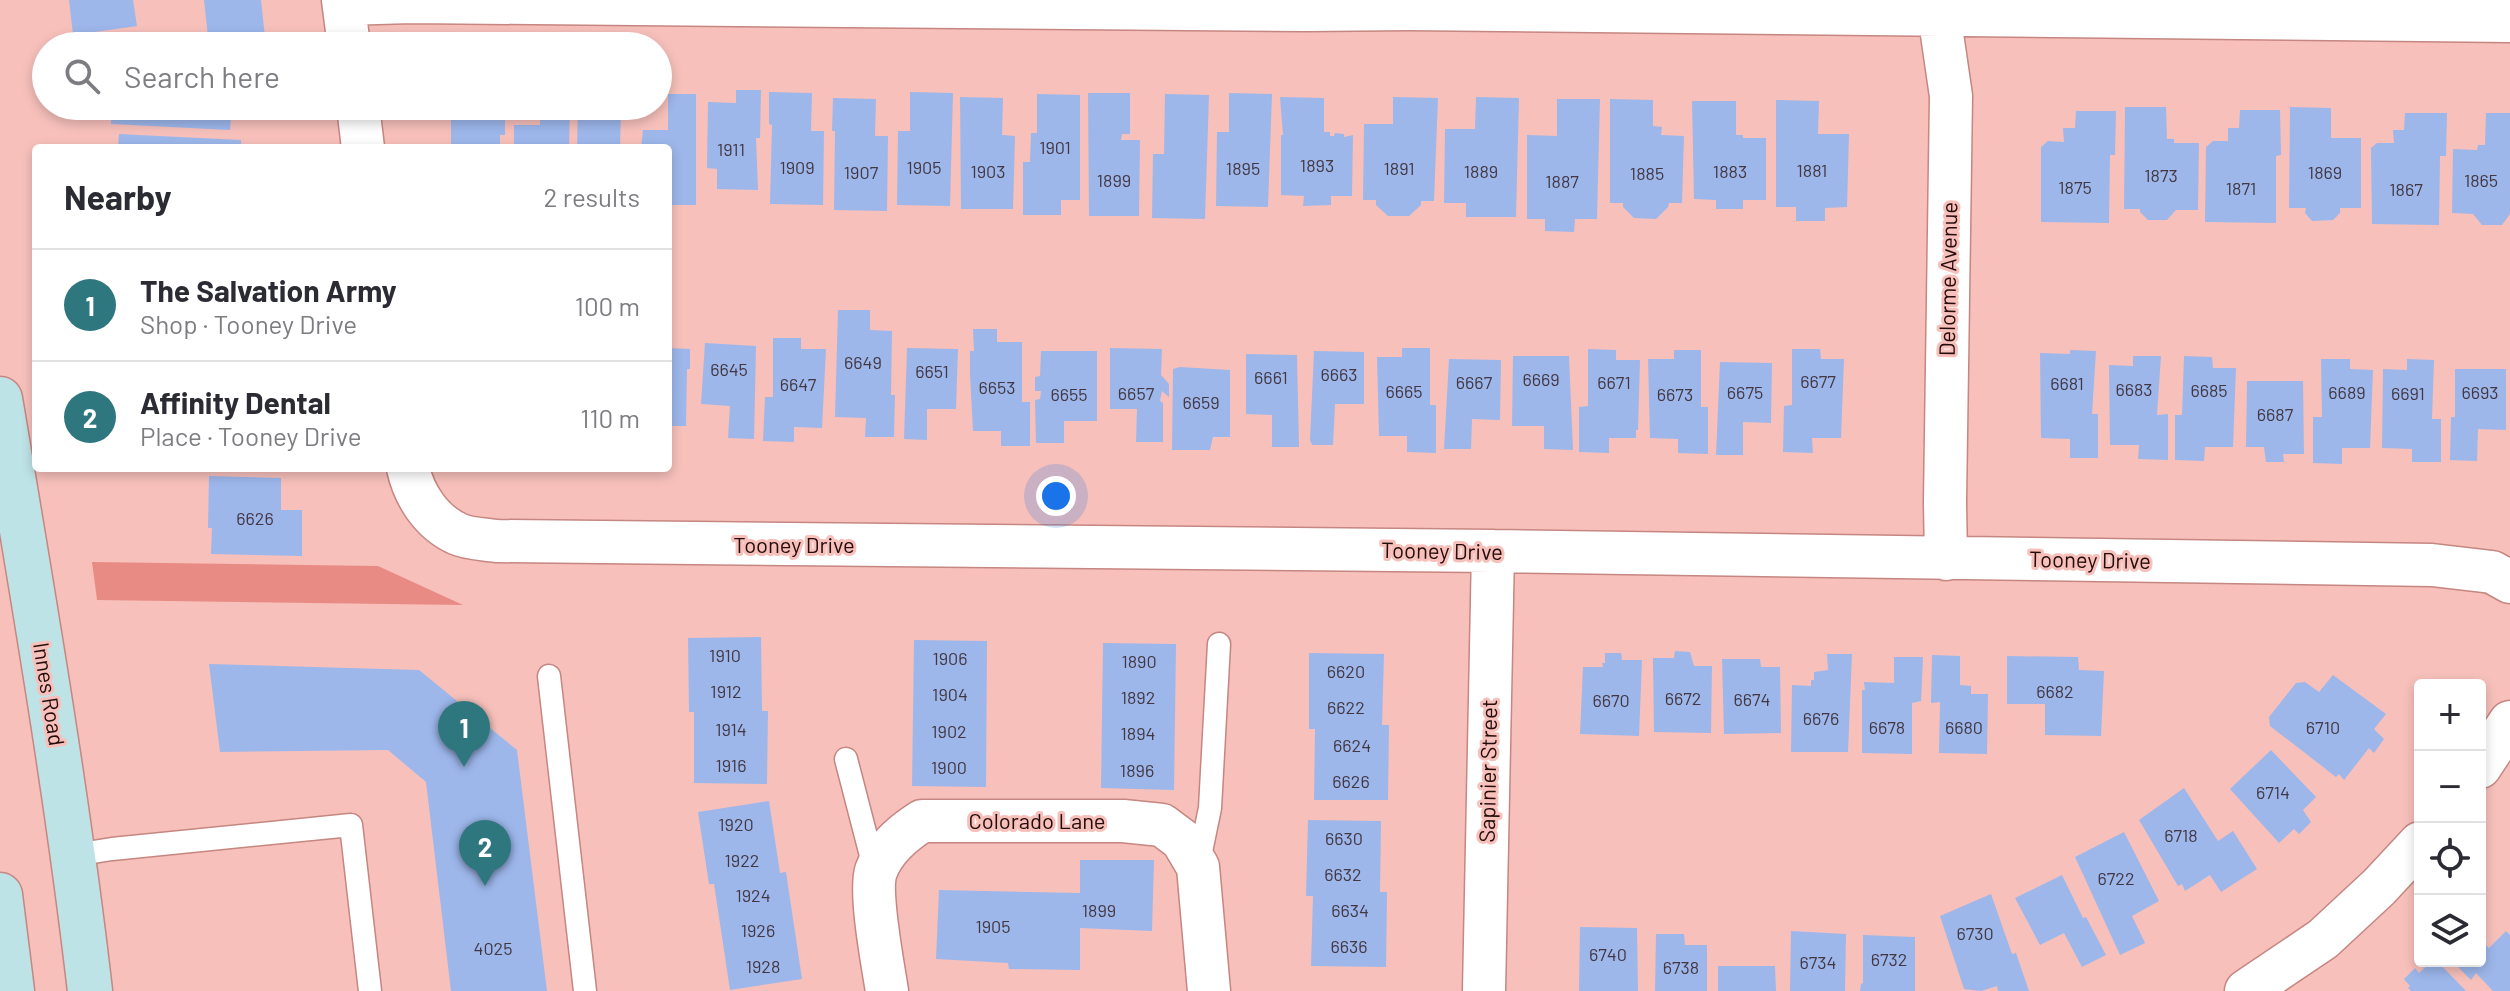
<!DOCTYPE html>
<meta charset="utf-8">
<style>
:root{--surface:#fff;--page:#f7f7f7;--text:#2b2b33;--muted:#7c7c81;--line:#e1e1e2;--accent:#2e777e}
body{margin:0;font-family:Barlow,sans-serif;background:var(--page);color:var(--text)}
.controls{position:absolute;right:24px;bottom:24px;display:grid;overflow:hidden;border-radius:8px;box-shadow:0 4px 12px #0003}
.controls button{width:72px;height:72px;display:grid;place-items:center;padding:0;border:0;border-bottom:2px solid var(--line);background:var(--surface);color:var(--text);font:40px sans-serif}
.you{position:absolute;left:1056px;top:496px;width:28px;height:28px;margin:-20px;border:6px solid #fff;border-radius:50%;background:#1a73e8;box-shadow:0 0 0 12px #1a73e833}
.badge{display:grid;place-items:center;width:52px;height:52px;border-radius:50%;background:var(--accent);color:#fff;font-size:26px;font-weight:700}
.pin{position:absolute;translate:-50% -66px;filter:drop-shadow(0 2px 4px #0008)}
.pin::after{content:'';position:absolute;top:42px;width:28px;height:24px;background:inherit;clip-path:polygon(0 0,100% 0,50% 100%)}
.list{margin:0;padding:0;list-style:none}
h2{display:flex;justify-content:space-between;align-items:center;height:104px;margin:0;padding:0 32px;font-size:34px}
h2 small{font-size:26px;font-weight:400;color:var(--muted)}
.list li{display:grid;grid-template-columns:52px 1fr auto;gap:24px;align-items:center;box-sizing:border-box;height:112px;padding:0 32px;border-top:2px solid var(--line)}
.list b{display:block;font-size:30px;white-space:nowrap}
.list p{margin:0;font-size:26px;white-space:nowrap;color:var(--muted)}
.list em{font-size:26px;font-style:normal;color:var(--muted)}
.icon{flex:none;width:44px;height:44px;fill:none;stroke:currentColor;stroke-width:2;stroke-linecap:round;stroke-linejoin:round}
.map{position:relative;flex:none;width:2510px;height:991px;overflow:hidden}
.search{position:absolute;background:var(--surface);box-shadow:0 4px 12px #0003;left:32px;top:32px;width:640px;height:88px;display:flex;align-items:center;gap:20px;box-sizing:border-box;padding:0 28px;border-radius:44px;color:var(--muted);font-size:30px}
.panel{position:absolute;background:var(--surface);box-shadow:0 4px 12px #0003;left:32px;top:144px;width:640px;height:328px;border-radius:8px}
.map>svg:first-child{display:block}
.green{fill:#e98b85}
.building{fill:#9db7eb}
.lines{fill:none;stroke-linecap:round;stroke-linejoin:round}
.lane-casing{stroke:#c68681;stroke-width:25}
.street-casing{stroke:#c68681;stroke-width:45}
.secondary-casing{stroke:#c68681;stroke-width:47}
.lane{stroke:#fff;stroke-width:22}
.street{stroke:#fff;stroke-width:42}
.secondary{stroke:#bee3e7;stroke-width:44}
.labels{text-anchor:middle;stroke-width:6;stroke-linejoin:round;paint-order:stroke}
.number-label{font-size:18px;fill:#423743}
.street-label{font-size:22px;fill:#230c0b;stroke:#f7c0bb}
</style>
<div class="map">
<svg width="2510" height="991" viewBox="0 0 2510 991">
<rect width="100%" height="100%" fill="#f7c0bb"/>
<path class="green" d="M92,562L378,566L463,605L97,600Z"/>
<path class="building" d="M69,0H133L137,26L73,35Z
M204,0H261L266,46H209Z
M736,90H761L760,138H756L758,190L717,189V169L707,168L708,102L736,103Z
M769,92L812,93L811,131H824L823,205L770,204L772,125L769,124Z
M910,92L953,93L950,206L897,205L898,131H910Z
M1088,93H1130V134H1122L1121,140H1140L1139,216H1089Z
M1229,93L1272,94L1268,207L1216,206L1217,132H1229Z
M668,94H696V205H671V213H668V148H641L643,130H668Z
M1037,94L1080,95V200H1061V215H1023V162H1030L1031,133H1037Z
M1165,94L1209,95L1205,219L1152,218L1153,154H1164Z
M960,97L1003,98L1002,135L1015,136L1013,209H961Z
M1280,97L1324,98V132H1330V136H1334L1335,133L1344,134V137L1353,135L1352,196H1331V205L1303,206L1304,196L1281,195V135H1283Z
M1393,97L1438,98L1434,201H1421V205L1409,216H1388L1376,205V200H1363L1364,124H1393Z
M1476,97L1519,98L1516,217H1466V203H1444L1445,129H1475Z
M833,98L876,99L875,136H888L887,211L834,210L835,131H832Z
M1557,99H1600L1597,219H1575L1574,232L1545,231V219H1527V135L1557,136Z
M1610,99L1653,100V126L1662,127L1661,135L1684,136L1682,203H1669L1668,207L1656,219L1634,218L1623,207V203H1610Z
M1776,100L1819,101L1818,134H1849L1847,207L1825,208V221H1796V207H1776Z
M1692,101H1736V135H1743V138H1766V200H1743V209H1716V200L1694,199Z
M112,106H232L230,130L111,124Z
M451,106H505V135H500V148H451Z
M540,106H570L569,148H514V125H540Z
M578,106H621L620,148H577Z
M2125,107H2166L2167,139H2174V143H2199L2198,210H2176L2167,220H2148L2140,212V209H2124Z
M2290,107L2331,108V138H2361V208H2340V213L2333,220L2312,221L2305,213L2306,208H2289Z
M2240,110H2280L2281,155L2276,156V223L2205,222L2206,147L2213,141H2228V128H2239Z
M2076,111H2116L2115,155H2110L2109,223L2041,222V147L2048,141L2064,142L2063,128H2075Z
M2405,113H2447L2446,156H2440L2439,225L2372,224L2371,148L2377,143H2394L2393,130H2404Z
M2486,113H2510V214L2502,225H2482L2473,214L2452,213L2453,149L2477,150L2478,145H2485Z
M119,134L241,140V148H118Z
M838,310H870V330L892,331L891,395H895L894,437H865L866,418L835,417Z
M973,329H997V342H1022V402H1030V446H1001V431H973L970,374V351H974Z
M773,338H801V349H826L822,428L794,427V442L763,441L765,397H773Z
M705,343L756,346L754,439L728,438L730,406L701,404Z
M668,348L690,349V369H687L686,426H668Z
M907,348L958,349L956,409H927V440L904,439Z
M1110,348L1162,349L1161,375L1169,384V397L1162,391L1160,401L1163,403V442H1136L1137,409H1110Z
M1402,348H1430V405H1436V453L1407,452V436H1379L1377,357H1402Z
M1588,349L1616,350V360H1640L1638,430H1636V438H1609V453L1579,452V407L1588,406Z
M1792,349H1820L1821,359H1844L1841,438H1812L1813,453L1783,452L1784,406L1792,405Z
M1674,350H1701V407H1708V454L1678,453V439L1650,438L1648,359H1674Z
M2070,350L2096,351L2092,414H2098V458H2070V439L2041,438L2040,353L2070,354Z
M1041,351H1097V421H1064V443H1036L1035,400L1040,399L1041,391H1035V377L1040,376Z
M1314,351L1364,352V404H1335L1333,445H1312L1310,440Z
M1246,354L1297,355L1299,447H1272V415L1246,414Z
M1513,356H1569L1573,450L1544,449V426H1512Z
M2133,356H2161L2157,415L2168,414V460L2138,459L2139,445H2110L2109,365L2133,366Z
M2184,356L2212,357L2213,368H2236L2233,447H2205L2204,461L2175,460V415H2182Z
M1449,359L1501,360L1500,420L1472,419L1471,449H1444Z
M2321,359H2350V369L2373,370L2370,448H2342V464L2313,463V417H2322Z
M2407,359L2434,360L2432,419H2441V462H2412V449L2382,448L2383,369L2407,370Z
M1720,362L1772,363L1771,423L1743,422V455H1716Z
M1180,367L1230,370V437H1213L1210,450H1172L1173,369Z
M2455,369H2506V430L2478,429L2477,461L2450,460L2451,417H2455Z
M2247,381H2303L2304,454H2283L2284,462H2266L2264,447H2246Z
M209,476L281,478V510H302V556L211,554L212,528H208Z
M761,637L762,711H768L767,784L694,783V712H689L688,638Z
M914,640L987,641L986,787L912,786Z
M1103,643L1176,644L1174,790L1101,788Z
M1675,651L1690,652L1694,666H1712L1711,733L1654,732L1653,658H1674Z
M1309,653L1384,654L1382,725H1389L1388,800H1314L1315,729H1309Z
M1605,653H1621L1622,660H1642L1639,736L1580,734L1583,667H1603L1602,663H1605Z
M1827,654H1852L1848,752H1791L1792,685L1811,686V680H1814V672L1828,670Z
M1932,655L1960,656V685L1971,686V694H1988L1987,754L1939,753L1940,702L1931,703Z
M2007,656L2078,657L2079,670L2104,671L2101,736L2045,735V704H2007Z
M1894,657H1923L1921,701L1912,703V754L1862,753V690H1865L1864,682L1894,683Z
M1722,659H1760L1761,667H1780L1781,733L1724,734Z
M209,664L419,670L517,750L547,991H451L426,782L388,750L220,752Z
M2333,675L2386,714L2374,729L2384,739L2374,753L2369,748L2344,780L2339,774L2336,777L2270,726L2269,717L2296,683L2305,682L2319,692Z
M2271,750L2316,797L2303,810L2311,822L2299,834L2294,829L2279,843L2230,789Z
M2184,788L2218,841L2233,831L2257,869L2221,892L2210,875L2185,891L2182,884L2178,886L2139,820Z
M769,801L780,873L786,872L802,979L730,990L714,884H709L698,812Z
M1308,820L1381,821L1380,892H1387L1386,967L1311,966L1313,896H1306Z
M2124,832L2159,901L2132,916L2145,943L2120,955L2075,857Z
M1080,860H1154L1152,931L1080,928V970L1009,969L1008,963L936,959L939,890L1080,893Z
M2062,875L2083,918L2086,917L2106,955L2082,967L2064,933L2040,945L2015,898Z
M1991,894L2012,954L2016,953L2029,991H1998L1997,986L1981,991L1964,989L1940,916Z
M1580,927L1637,928L1638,991H1579Z
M1791,931L1846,934L1845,991H1790Z
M2506,931L2510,935V991H2493L2476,973L2471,980L2452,961H2480V946L2483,942L2489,948Z
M1656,934H1684L1685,945H1707V991H1655Z
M1863,935L1915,937V991H1860L1861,984L1863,983Z
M2432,961H2437L2466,991H2411L2408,988L2410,986L2404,979L2415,968L2419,973Z
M1718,966H1775L1776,991H1718Z"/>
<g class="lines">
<g class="lane-casing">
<path id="lane" d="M549,676L585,991
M846,759L875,871
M74,855L112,849L351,825L370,991
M1198,866L1210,808L1219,644"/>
</g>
<g class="street-casing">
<path id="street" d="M343,0L349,46
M1937,0L1951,96L1945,502L1946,559
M344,4L411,2L1306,10L1409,9L2510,21
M358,106L363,148
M408,468C414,495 431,522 458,534C468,539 485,539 497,541L1493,551L2432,565L2492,572L2510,582
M2480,767L2510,722
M887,991C883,966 869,892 876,871C884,849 903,833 922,821H1123L1162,825L1182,840L1198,867L1209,991
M1484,991L1493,551
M2246,991L2323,939L2379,887L2420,843"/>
</g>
<g class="secondary-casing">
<path id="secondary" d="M0,399C33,596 67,792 90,991
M0,895L12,991"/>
</g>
<use href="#lane" class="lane"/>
<use href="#street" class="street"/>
<use href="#secondary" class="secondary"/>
</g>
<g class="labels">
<g class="number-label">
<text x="1055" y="154">1901</text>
<text x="731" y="156">1911</text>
<text x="1317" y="172">1893</text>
<text x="797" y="174">1909</text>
<text x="924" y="174">1905</text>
<text x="1243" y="175">1895</text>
<text x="1399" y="175">1891</text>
<text x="1812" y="177">1881</text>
<text x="988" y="178">1903</text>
<text x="1481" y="178">1889</text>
<text x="1730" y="178">1883</text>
<text x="861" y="179">1907</text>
<text x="2325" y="179">1869</text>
<text x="1647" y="180">1885</text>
<text x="2161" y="182">1873</text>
<text x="1114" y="187">1899</text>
<text x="2481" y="187">1865</text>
<text x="1562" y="188">1887</text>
<text x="2075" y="194">1875</text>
<text x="2241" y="195">1871</text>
<text x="2406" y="196">1867</text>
<text x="863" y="369">6649</text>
<text x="729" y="376">6645</text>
<text x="932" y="378">6651</text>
<text x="1339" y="381">6663</text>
<text x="1271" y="384">6661</text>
<text x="1541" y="386">6669</text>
<text x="1818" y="388">6677</text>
<text x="1474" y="389">6667</text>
<text x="1614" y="389">6671</text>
<text x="2067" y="390">6681</text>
<text x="798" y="391">6647</text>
<text x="997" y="394">6653</text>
<text x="2134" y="396">6683</text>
<text x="2209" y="397">6685</text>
<text x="1404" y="398">6665</text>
<text x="1745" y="399">6675</text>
<text x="2347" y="399">6689</text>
<text x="2480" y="399">6693</text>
<text x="1136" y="400">6657</text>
<text x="2408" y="400">6691</text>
<text x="1069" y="401">6655</text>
<text x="1675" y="401">6673</text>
<text x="1201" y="409">6659</text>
<text x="2275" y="421">6687</text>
<text x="255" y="525">6626</text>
<text x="725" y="662">1910</text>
<text x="950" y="665">1906</text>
<text x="1139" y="668">1890</text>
<text x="1346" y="678">6620</text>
<text x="726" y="698">1912</text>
<text x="2055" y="698">6682</text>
<text x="950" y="701">1904</text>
<text x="1138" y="704">1892</text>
<text x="1683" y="705">6672</text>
<text x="1752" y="706">6674</text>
<text x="1611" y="707">6670</text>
<text x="1346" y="714">6622</text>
<text x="1821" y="725">6676</text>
<text x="1887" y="734">6678</text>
<text x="1964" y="734">6680</text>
<text x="2323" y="734">6710</text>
<text x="731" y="736">1914</text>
<text x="949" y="738">1902</text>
<text x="1138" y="740">1894</text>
<text x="1352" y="752">6624</text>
<text x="731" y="772">1916</text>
<text x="949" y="774">1900</text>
<text x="1137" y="777">1896</text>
<text x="1351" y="788">6626</text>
<text x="2273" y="799">6714</text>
<text x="736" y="831">1920</text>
<text x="2181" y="842">6718</text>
<text x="1344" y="845">6630</text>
<text x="742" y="867">1922</text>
<text x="1343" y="881">6632</text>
<text x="2116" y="885">6722</text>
<text x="753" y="902">1924</text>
<text x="1099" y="917">1899</text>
<text x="1350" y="917">6634</text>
<text x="993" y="933">1905</text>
<text x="758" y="937">1926</text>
<text x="1975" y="940">6730</text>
<text x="1349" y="953">6636</text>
<text x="493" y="955">4025</text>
<text x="1608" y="961">6740</text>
<text x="1889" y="966">6732</text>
<text x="1818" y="969">6734</text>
<text x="763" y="973">1928</text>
<text x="1681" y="974">6738</text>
</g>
<g class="street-label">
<text transform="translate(1948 279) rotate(-89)" y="8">Delorme Avenue</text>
<text x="794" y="553">Tooney Drive</text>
<text transform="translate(1442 551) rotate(1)" y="8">Tooney Drive</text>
<text transform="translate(2090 560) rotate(1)" y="8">Tooney Drive</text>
<text transform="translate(49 694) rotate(81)" y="8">Innes Road</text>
<text transform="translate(1488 771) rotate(-89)" y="8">Sapinier Street</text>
<text x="1037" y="829">Colorado Lane</text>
</g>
</g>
</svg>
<div class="controls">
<button>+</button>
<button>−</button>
<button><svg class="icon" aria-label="locate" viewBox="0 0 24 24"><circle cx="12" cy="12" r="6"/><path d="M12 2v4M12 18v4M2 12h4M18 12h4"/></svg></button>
<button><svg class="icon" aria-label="layers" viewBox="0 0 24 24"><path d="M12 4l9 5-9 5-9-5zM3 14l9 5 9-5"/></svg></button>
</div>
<div class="you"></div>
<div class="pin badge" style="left:464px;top:767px">1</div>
<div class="pin badge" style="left:485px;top:886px">2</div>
<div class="search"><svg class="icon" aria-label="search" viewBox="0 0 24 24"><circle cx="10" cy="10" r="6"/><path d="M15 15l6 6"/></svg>Search here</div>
<section class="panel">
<h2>Nearby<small>2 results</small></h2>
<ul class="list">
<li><span class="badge">1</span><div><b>The Salvation Army</b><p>Shop · Tooney Drive</p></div><em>100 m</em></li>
<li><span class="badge">2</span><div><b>Affinity Dental</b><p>Place · Tooney Drive</p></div><em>110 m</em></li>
</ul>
</section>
</div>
